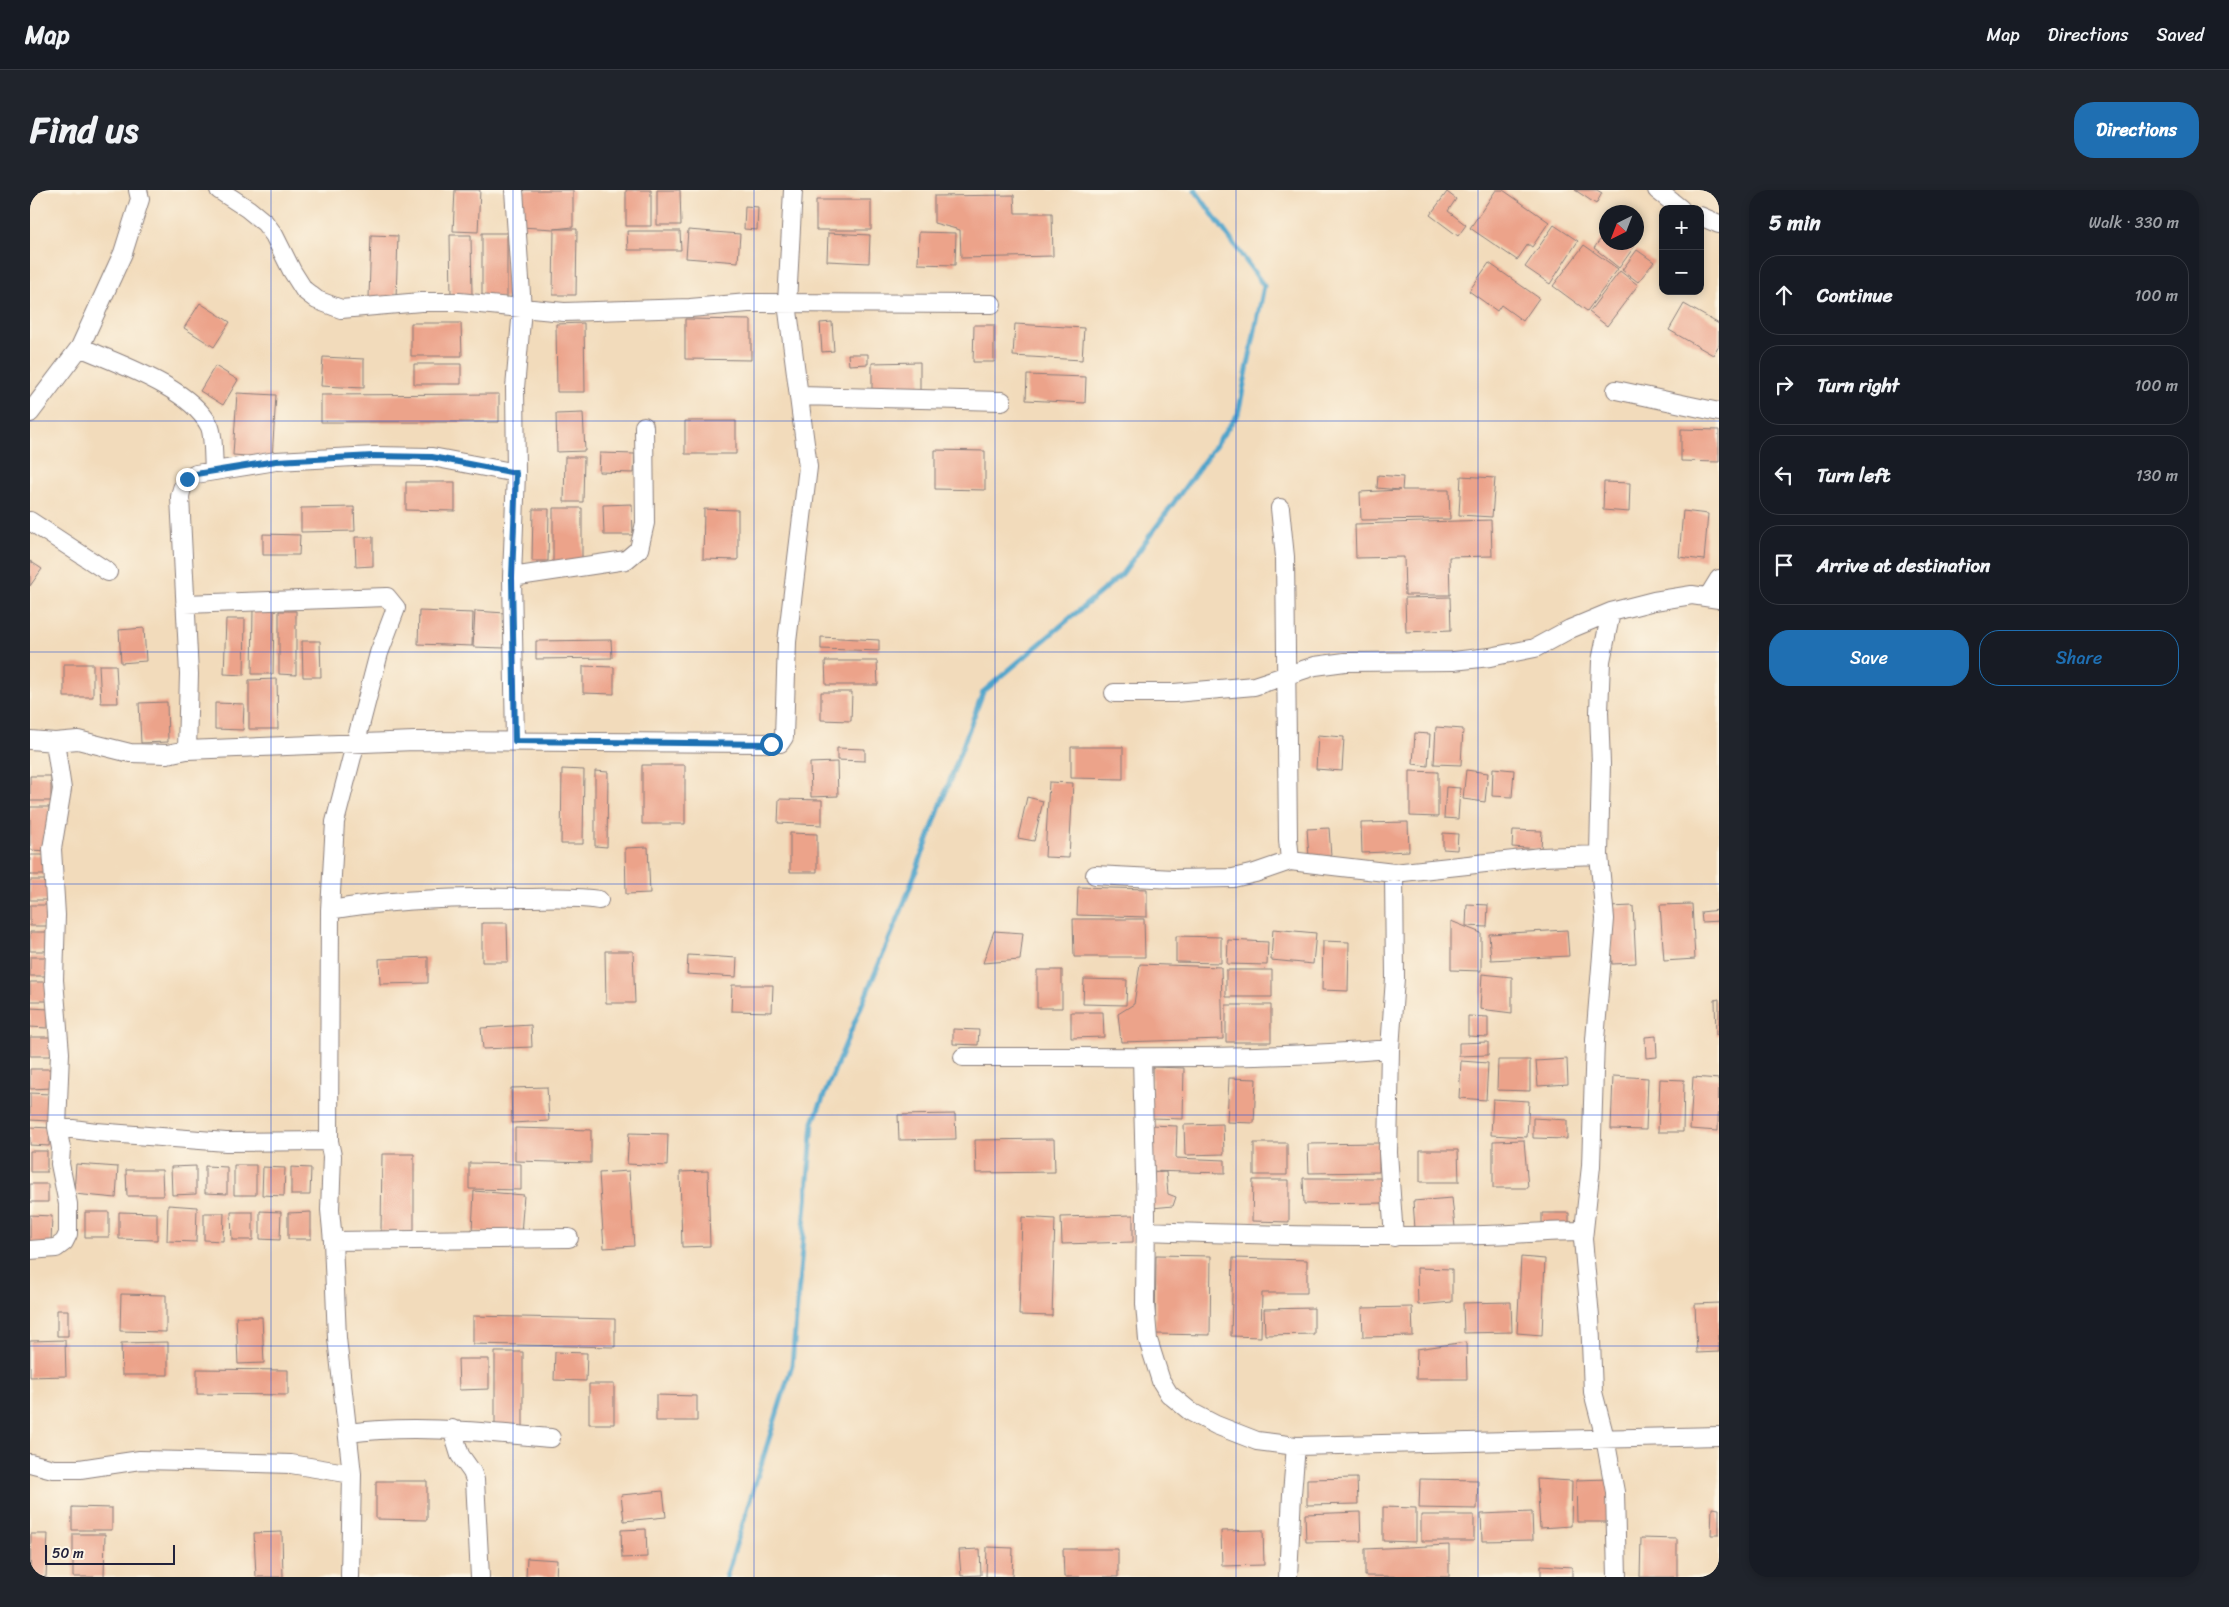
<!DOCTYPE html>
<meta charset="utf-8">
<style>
:root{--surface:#171b24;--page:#20242c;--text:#f1f3f6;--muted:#9ea1a6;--line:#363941;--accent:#1f6fb2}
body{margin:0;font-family:Sriracha,sans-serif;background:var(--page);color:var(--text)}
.controls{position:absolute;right:15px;top:15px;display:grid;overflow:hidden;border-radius:10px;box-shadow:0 2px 8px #0003}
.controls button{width:45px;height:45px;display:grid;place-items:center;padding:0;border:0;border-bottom:1px solid var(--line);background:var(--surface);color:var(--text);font:25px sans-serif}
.compass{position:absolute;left:1569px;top:15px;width:45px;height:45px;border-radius:50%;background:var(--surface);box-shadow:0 2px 8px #0003;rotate:222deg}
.scale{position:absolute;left:15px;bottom:12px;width:130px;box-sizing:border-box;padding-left:5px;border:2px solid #22223b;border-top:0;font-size:14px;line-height:18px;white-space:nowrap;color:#22223b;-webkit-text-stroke:4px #fcf5e5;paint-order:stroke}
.stop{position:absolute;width:15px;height:15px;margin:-11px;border:4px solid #1f6fb2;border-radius:50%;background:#fff}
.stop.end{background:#1f6fb2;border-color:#fff;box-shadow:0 1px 5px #0008}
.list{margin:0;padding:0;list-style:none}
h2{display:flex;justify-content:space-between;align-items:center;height:65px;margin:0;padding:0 20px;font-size:21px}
h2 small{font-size:16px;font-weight:400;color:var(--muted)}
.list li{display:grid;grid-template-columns:32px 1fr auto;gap:15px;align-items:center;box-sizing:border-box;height:80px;margin:0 10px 10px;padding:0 10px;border:1px solid var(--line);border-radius:20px}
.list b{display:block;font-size:19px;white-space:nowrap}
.list em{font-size:16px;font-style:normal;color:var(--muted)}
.actions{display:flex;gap:10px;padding:15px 20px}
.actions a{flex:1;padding:11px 0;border:1px solid var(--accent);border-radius:20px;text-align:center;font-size:18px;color:var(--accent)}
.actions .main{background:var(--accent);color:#fff}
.icon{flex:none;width:28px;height:28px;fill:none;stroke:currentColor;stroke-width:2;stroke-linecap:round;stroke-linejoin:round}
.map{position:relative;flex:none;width:1689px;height:1387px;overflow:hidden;border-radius:20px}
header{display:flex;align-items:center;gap:30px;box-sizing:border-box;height:70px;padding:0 25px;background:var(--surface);border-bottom:1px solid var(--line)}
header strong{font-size:24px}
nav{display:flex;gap:28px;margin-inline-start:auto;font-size:18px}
.intro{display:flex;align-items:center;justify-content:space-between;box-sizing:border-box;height:120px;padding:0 30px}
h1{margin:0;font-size:35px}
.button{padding:12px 22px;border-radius:20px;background:var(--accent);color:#fff;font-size:18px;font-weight:700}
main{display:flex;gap:30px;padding:0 30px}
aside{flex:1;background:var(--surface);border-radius:20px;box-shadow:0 2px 8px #0003}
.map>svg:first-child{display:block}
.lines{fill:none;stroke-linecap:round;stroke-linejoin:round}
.stream{stroke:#4fa4cb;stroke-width:5}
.building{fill:#eca38a}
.street-casing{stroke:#8a7e7b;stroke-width:20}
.street{stroke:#fff;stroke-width:18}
.route{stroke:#1f6fb2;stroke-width:6}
.grid{fill:none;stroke:#1d4ed8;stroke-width:1;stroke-opacity:0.55}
</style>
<header>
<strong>Map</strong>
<nav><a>Map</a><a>Directions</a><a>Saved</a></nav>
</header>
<div class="intro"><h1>Find us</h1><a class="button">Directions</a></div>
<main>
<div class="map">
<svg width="1689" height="1387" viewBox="0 0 1689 1387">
<rect width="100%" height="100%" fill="#fcf5e5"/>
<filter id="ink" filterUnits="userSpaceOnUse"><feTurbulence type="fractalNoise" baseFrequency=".02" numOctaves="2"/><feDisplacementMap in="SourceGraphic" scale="10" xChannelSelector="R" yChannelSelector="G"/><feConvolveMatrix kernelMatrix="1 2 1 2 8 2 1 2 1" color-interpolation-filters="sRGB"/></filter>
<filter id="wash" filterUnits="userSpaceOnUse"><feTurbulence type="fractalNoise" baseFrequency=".0096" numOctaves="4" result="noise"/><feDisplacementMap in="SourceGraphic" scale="20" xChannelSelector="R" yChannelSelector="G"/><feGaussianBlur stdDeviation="1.12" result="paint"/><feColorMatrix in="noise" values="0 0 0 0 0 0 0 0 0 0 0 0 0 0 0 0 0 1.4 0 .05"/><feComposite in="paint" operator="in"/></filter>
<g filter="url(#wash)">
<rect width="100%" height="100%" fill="#f2dbbb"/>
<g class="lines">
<path class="stream" d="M696,1387L762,1175L783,932L871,721L953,502L1092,384L1208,224L1234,96L1165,0"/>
</g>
<g id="blocks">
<path class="building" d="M425,0H450L448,42L423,41Z
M491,0H543V37L524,39L491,37Z
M596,0H621V36H596Z
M627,0H650L651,35H627Z
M1466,0H1473L1519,32L1502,57L1498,54L1487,70L1440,38Z
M1545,0H1567L1572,3L1566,14Z
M1417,2L1426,9L1418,21L1436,35L1428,46L1400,25Z
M984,5L985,23H1022L1023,66L931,68L930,40L904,33V6Z
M786,10H841V40H786Z
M715,16L728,17L727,40L714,39Z
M1524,35L1548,51L1520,94L1495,77Z
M524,39H547L546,105H523Z
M658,40L710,44L708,72L656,68Z
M597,41H650L651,60H598Z
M889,42L926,43L925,75L888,74Z
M1576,42V52H1598L1604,57L1589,78L1564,58Z
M452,43H477V109L452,108Z
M798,43L840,45L839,73L797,71Z
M341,45L368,46L366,109L339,108Z
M420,45H441L442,105L421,106Z
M1554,55L1588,79L1557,121L1523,96Z
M1607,60L1624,72L1608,92L1592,80Z
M1459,73L1509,108L1493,131L1471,115L1467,121L1439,101Z
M1590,81L1608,95L1577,136L1559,122Z
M170,113L200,132L184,157L154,138Z
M1654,114L1689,134V155L1683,165L1639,140Z
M655,129L721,130V170L655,169Z
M802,132L804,161L792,162L790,133Z
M381,133H431L432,166H381Z
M554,133L555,202H527L526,134Z
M985,134L1054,138L1052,170L983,166Z
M944,135H964V172H943Z
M818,164H838V174L819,175Z
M293,167L334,169V198L291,196Z
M890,172V200L842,201V173Z
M384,174H431V194H384Z
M185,176L208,190L193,215L170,201Z
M997,185L1056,187L1055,213L996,210Z
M207,203L246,205L242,268L203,265Z
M469,204V232H291V205Z
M553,223L555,261L527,262L526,224Z
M655,231H706V264H655Z
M1651,239L1689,240V272L1651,271Z
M905,260L955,261V300L905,299Z
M570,263L605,264L604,283L569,282Z
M535,267H554L553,312H534Z
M1348,285L1373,287L1372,300H1419L1420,329L1331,330L1330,302L1370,300L1347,298Z
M1431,286L1465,288L1462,327L1429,325Z
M376,292H425V321L376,320Z
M1574,292L1600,293L1599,322L1573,320Z
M602,314L603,345H574L573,315Z
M324,317L325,341L271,342V318Z
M523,318H552V373H523Z
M503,319H519L518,371H502Z
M674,319L708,320V370L673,369Z
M1653,321L1678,324L1674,370L1649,367Z
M1461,330L1462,366L1419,367L1420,405H1375L1374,367L1326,368L1325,334Z
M233,344L270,345L269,365H233Z
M325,347H343V376L326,377Z
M0,371L12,379L0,396Z
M1420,407L1421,440L1376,442L1375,408Z
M223,419L244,420L243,484H222Z
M249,421H266V485L249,484Z
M389,421L443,423L442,456L388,454Z
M445,421L475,423L474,458L443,457Z
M196,429H215L214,485L194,484Z
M114,438L116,471L91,473L89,440Z
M791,447L849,450V461L791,459Z
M581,450L582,468L506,469V451Z
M272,451H290L291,487H273Z
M795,471H847L848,495H796Z
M34,474H63V507H34Z
M69,475H86L88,513H71Z
M553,476L584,477V504L553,503Z
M247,489L248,539H219V490Z
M791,502H822L821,531L791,530Z
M137,512L138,552L111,553L109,513Z
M185,513L214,514L213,540L185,539Z
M1406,537L1433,539L1431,575L1404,574Z
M1385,543L1400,544L1398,576L1383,574Z
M1288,545L1314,547L1312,581L1286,579Z
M1041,557H1093V589L1041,588Z
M807,558L835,559V571L807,570Z
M807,572L808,606L781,607L780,573Z
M612,575H655V634H612Z
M1463,578L1484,580L1482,607L1462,606Z
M532,579L554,580L553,654H531Z
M1436,580L1458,583L1455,612L1433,609Z
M565,581L578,582L577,657L565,656Z
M1380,581L1408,582V627L1380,626Z
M0,586H21V611H0Z
M1019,592L1043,593L1039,668L1015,667Z
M1416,597L1430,598L1428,629L1414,628Z
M997,607L1013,611L1004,651L988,648Z
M749,609L792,610V635L748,633Z
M0,617H19L18,661L0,660Z
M1378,632L1379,661L1332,663L1331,633Z
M1299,638L1301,666L1279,667L1277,639Z
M1483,640L1512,641L1511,659L1482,657Z
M760,643L787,644V682H760Z
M1413,643L1428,644L1427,660L1413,659Z
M618,657L620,703L596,704L595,658Z
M0,665H17V685H0Z
M0,690H18V710H0Z
M1048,697L1117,699V727L1047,725Z
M1437,714L1458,715L1457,737L1436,736Z
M1662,714L1665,769L1634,771L1630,715Z
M0,715H20V736H0Z
M1603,716L1606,773L1582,774L1579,717Z
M1689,720V731L1672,732L1671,722Z
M1043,729H1114L1115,767H1044Z
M1421,731L1451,743V781L1421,780Z
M452,733H477L478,772H452Z
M1243,739L1286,743L1283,774L1241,770Z
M1537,740L1539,766L1461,770L1459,744Z
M964,741L993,743L990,770L953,773Z
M0,742H17V761H0Z
M1146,746L1191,747V773L1146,772Z
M1198,750L1238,752L1237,775L1197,774Z
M1293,751L1319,752L1318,801L1292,800Z
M575,761H603L605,813H576Z
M658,765L707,768L706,787L657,784Z
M0,767H20V786H0Z
M398,767V793L350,794L349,769Z
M1110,774L1191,777L1193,849L1091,852L1088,824L1104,814Z
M1007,780H1032V818H1007Z
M1196,780H1242V807H1196Z
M1452,784L1482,787V823L1450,819Z
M1054,789L1097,790L1096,815L1053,814Z
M0,792H19V811H0Z
M702,795H743L742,822L701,821Z
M1689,809V845H1686L1685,810Z
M1196,815H1241V852H1196Z
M0,818L19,819L18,838L0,837Z
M1041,822H1073L1074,847L1041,848Z
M1438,826L1458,827V847L1438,846Z
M501,835L502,857L453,859L451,838Z
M923,839L949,840L948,855L923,854Z
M1626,846L1627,867L1616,868L1615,847Z
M0,847H22V866H0Z
M1458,852V865L1429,866V853Z
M1537,869L1538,894L1508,896L1506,871Z
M1468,870H1500V901L1467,900Z
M1431,871L1458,873L1456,910L1429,908Z
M1122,877L1154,878L1153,929L1121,928Z
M0,879H21L22,898L0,899Z
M1583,886L1618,888L1616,940L1581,939Z
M1663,887L1689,889L1688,941L1660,939Z
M1199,888L1226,889L1224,933L1197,932Z
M1630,889L1654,890L1653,942H1628Z
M517,897L519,931L482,933L481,898Z
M0,903L20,904L19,931L0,930Z
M1463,909L1499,911L1497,947L1461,945Z
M925,924L926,949L869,950L868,925Z
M1503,928L1537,930V949L1503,948Z
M1193,934L1194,964L1155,965L1154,935Z
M1119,935L1147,936L1146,968L1195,970V983L1118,981Z
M0,937L20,938L19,956L0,955Z
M485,938L561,940V973L485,971Z
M599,943L638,944L637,976L597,974Z
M1024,949L1025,982L946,983L945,950Z
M1494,950L1498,998H1463V951Z
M1224,953H1257V985H1224Z
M1349,953V982L1279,983L1278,954Z
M1390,960H1428L1429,992H1390Z
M0,961H17V982H0Z
M352,964H384V1042L351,1041Z
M439,973L491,974V1000L439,999Z
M46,974L88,977L86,1008L44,1004Z
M204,975H226V1005H204Z
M166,976V1004L142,1005L141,977Z
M175,976L197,977V1004L175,1003Z
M233,977L255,978L254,1006L232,1005Z
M261,977L281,978L280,1005H261Z
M96,980H132L133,1006H97Z
M599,981L604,1056L574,1058L569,983Z
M678,981L680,1056L652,1057L650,982Z
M1136,982L1138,1004L1146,1007L1143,1016L1122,1018L1119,983Z
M1273,988H1352L1353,1013L1274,1014Z
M1223,990H1259V1032L1222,1031Z
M0,994H18V1012H0Z
M444,1001L494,1005L491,1044L442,1041Z
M1422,1008L1425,1037L1385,1039L1383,1011Z
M138,1015L167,1017L166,1052L137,1051Z
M230,1021L251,1022L250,1050L230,1049Z
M55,1022H79V1047H55Z
M89,1022L127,1023V1050L89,1049Z
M201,1022H223V1050H202Z
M281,1022V1049H258V1023Z
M174,1023H194L193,1051L174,1050Z
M1512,1023H1539V1036H1512Z
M0,1025L22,1026L21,1054L0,1053Z
M1103,1025V1052L1032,1054L1031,1027Z
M992,1027L1025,1029L1022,1126L989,1125Z
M1126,1065L1181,1066L1180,1145L1125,1144Z
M1491,1067L1515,1069L1512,1145L1487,1143Z
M1203,1068L1277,1070V1103H1232L1231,1147L1201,1146Z
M1387,1078L1422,1079V1112L1388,1115Z
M91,1104L136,1105V1142L90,1141Z
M1481,1112L1482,1142L1434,1143L1433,1113Z
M1689,1113V1162L1667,1163L1665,1114Z
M1382,1117L1383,1146L1333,1147L1332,1118Z
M1284,1118V1144L1235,1145L1234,1119Z
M27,1120H38V1146H27Z
M443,1126L585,1129V1157L443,1154Z
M206,1127H232L234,1173L208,1174Z
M35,1150L36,1186L0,1187V1151Z
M138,1152V1185H92L91,1153Z
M1436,1152L1437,1189H1386L1387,1159Z
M465,1162H493V1237H465Z
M525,1162L557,1163L556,1191L524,1190Z
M428,1169H459V1199L429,1200Z
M167,1179L258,1180V1205L167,1204Z
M559,1194H584V1234H559Z
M626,1205L667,1206V1231H626Z
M1327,1288L1328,1314L1277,1315V1289Z
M1390,1289L1448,1290L1447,1319L1389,1318Z
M1507,1289L1542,1291L1541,1336L1510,1338Z
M1578,1289L1579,1332H1547L1546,1290Z
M346,1291H397V1330L346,1329Z
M633,1301L636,1327L594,1331L591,1305Z
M42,1317L82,1318V1340H42Z
M1353,1317L1386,1318V1352L1353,1351Z
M1682,1318L1689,1319V1345H1681Z
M1330,1322L1331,1351L1276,1352L1275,1324Z
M1502,1322L1503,1350L1452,1351L1451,1324Z
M1391,1325H1444V1351H1391Z
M616,1339L617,1367L592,1368L591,1340Z
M1233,1340L1234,1375L1192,1376L1191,1341Z
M252,1342L253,1387H226L224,1343Z
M1,1344H18L16,1387H0Z
M43,1344H75L74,1387H43Z
M1611,1348L1647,1349V1387H1610Z
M1419,1355V1387L1335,1386V1359Z
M957,1357L983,1358L982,1387H956Z
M950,1359L951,1385L931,1386L929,1360Z
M1033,1359H1088V1387H1034Z
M497,1368L527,1370L526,1387H496Z
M1511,1375L1542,1377V1387H1511Z"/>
</g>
</g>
<g filter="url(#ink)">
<use href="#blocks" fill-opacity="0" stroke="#8a7e7b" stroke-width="1"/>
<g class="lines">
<g class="street-casing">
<path id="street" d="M189,0L218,19L235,33L244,45L262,81L274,100L287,110L311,119L391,112H429L534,122L660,118L718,113L962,114
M484,0L492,119L485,198L486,283L482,387L485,551
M1627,0L1651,19
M1670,26L1689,34
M50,157C88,174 159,197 179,235C184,244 183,270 184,281
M1586,200L1689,222
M769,206L972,211
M0,223L50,157L93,63L110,9L108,0
M1250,318L1255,367L1258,649L1260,671
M0,331L78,382
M482,387L596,370L609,359L615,333L614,236
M1678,407L1689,389
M155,414L357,407L366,418L349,463L305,632L300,720L299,951L302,966L300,1020L303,1051L307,1148L322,1284L320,1387
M1581,422L1571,471L1569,522L1571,574L1569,665L1575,729L1565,850L1561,976L1553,1049L1560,1127L1563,1202L1575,1248L1585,1302L1587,1387
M1084,503H1144L1224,496L1285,476L1315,472L1423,471L1460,467L1505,458L1540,439L1581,422L1624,411L1662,405L1689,409
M0,550L25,552L48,550L100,563L137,564L157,560L385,551L750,553L754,547L757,452L778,277L757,113L763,0
M157,560L159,484L150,307C152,295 155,290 166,284L246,271L344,266L402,267L486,283
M1364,683L1365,788L1360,859L1358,963L1364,1047
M1065,685L1144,689L1203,688L1225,683L1260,671L1364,683L1511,667L1569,665
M300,720C364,709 429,707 494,708C519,708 544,706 569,710
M933,867C1075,866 1218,871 1360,859
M1112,868L1116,1024L1115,1114L1118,1150L1131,1191L1139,1204L1161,1222L1186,1235L1227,1251L1266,1256L1689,1246
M27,937L66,942L196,952L299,951
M1116,1041C1228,1045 1342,1048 1454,1045C1487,1044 1520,1041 1553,1041
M303,1051L539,1048
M0,1060L26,1058L34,1052L38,1044V1014L30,974L31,958L27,937L30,863L24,790L26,725L22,659L32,599L25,552
M422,1239L430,1265L442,1282L445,1290L450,1387
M318,1243C386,1234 453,1242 521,1248
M0,1273L23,1279H50L110,1270L157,1271L261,1274L322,1284
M1258,1387L1262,1304L1266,1256"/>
</g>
<use href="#street" class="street"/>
</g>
</g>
<g class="lines" filter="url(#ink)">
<path class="route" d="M157,289L166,284L246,271L344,266L402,267L486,283L482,388L485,551L741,554"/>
</g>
<path class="grid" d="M241,0V1387M483,0V1387M724,0V1387M965,0V1387M1206,0V1387M1448,0V1387M0,231H1689M0,462H1689M0,694H1689M0,925H1689M0,1156H1689"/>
</svg>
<div class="controls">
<button>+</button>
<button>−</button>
</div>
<svg class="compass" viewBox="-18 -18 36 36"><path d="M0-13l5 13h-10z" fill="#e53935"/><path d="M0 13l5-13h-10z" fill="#9ea1a6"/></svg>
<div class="scale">50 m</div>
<div class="stop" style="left:741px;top:554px"></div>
<div class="stop end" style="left:157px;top:289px"></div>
</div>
<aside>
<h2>5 min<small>Walk · 330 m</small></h2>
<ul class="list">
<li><svg class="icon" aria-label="ahead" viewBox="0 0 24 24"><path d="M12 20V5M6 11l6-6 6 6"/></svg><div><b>Continue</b></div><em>100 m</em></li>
<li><svg class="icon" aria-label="right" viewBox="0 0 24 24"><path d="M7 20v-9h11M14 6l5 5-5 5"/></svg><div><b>Turn right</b></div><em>100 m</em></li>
<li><svg class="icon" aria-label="left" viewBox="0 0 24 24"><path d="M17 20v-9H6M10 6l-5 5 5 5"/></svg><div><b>Turn left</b></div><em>130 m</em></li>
<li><svg class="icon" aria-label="arrive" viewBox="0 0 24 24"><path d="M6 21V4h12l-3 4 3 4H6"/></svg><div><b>Arrive at destination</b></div></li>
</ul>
<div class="actions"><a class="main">Save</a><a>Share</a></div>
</aside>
</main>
